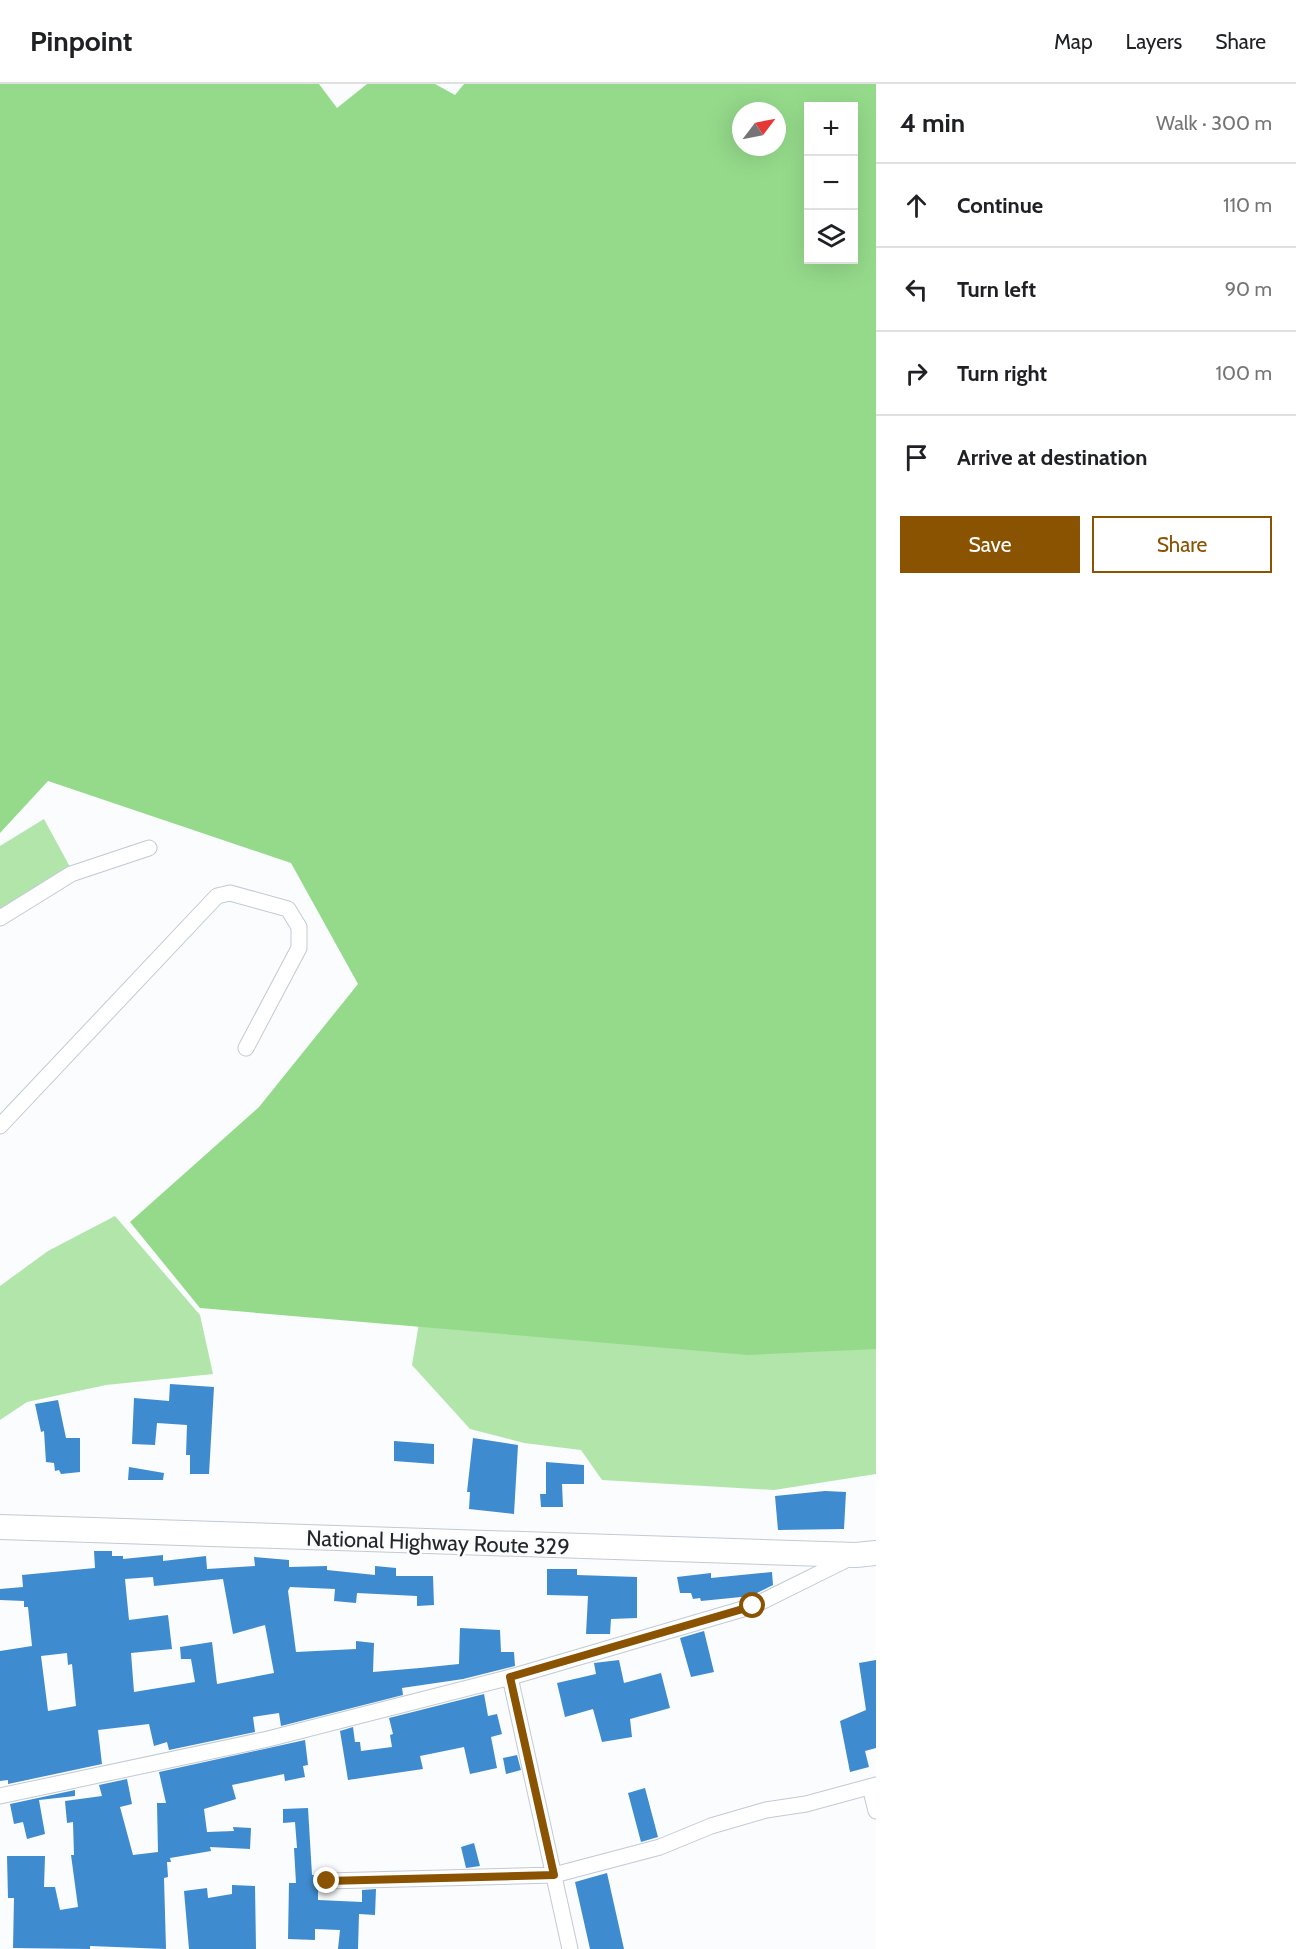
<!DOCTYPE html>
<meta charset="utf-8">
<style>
:root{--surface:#fff;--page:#f2f2f2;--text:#202124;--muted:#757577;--line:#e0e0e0;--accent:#895302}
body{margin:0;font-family:Cabin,sans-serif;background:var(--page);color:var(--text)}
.controls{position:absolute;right:18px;top:18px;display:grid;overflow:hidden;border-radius:0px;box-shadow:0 6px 24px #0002}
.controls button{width:54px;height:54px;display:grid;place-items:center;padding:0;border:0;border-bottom:2px solid var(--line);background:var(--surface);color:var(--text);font:30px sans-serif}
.compass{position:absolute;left:732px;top:18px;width:54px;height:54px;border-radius:50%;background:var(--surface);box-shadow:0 6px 24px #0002;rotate:58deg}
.stop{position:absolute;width:18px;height:18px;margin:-14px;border:4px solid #895302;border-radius:50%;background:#fff}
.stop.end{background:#895302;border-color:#fff;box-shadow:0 2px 6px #0008}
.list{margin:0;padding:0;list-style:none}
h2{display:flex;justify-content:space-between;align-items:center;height:78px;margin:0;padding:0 24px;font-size:26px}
h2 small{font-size:20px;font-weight:400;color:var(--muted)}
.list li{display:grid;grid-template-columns:39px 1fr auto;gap:18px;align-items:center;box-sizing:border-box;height:84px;padding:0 24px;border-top:2px solid var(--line)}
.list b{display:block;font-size:22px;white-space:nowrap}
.list em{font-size:20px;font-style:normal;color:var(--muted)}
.actions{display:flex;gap:12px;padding:18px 24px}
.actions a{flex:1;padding:14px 0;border:2px solid var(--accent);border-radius:0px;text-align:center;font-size:21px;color:var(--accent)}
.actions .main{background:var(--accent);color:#fff}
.icon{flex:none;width:33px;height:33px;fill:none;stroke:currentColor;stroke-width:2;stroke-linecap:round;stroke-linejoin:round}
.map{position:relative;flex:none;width:876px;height:1865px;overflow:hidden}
header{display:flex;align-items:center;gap:36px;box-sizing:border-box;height:84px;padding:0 30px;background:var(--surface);border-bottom:2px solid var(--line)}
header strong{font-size:28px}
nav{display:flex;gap:33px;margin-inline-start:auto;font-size:21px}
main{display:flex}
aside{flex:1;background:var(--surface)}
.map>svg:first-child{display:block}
.green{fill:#b1e5aa}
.forest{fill:#95da8b;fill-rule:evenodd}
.building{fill:#3f8bcf;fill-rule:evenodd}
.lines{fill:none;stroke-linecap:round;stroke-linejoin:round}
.minor-casing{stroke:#c2cad3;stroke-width:17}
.trunk-casing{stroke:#c2cad3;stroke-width:26}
.minor{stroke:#fff;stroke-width:15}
.trunk{stroke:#fff;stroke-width:24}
.route{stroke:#895302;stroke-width:8}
.labels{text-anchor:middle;stroke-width:5;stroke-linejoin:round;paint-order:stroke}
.street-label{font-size:22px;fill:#24272a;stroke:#fafcfe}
</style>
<header>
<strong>Pinpoint</strong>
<nav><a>Map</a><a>Layers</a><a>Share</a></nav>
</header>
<main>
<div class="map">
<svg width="876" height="1865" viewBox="0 0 876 1865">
<rect width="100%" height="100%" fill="#fafcfe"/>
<path class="green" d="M44,735L70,783L0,829V762Z
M115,1132L200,1231L213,1290L106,1301L27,1318L0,1336V1202L48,1167Z
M420,1233L876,1259V1390L774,1406L602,1396L581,1366L524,1359L470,1345L412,1281Z"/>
<path class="forest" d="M0,0H319L337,24L367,0H435L455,11L464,0H876V1265L748,1271L200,1224L130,1138L259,1023L358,900L291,779L48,697L0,749ZM808,22H854V176H808ZM741,27H777V63H741Z"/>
<path class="building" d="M170,1300L214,1303L209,1390H190V1371H186L187,1341L157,1339L155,1361L132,1360L134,1314L169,1317Z
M58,1316L66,1354H80V1388L61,1390L59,1386L55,1387L54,1379L46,1378L44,1347L41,1348L35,1320Z
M473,1354L518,1361L514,1430L469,1425L470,1408H467Z
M394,1357L434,1360V1380L394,1377Z
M546,1378L584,1381V1400H562L563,1423H541L540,1410H546Z
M129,1383L164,1389L163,1396H128Z
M825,1407L846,1408L844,1445L778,1446L775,1412Z
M94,1467H112V1472H123V1475L163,1471V1477L206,1472L207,1485L255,1482L254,1473L289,1476V1483L327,1482V1486L375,1491V1482L396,1484V1492H433L434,1521L417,1522V1512L357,1509L356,1519L334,1517L335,1505L290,1503L288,1507L296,1568L356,1565V1557L374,1559L373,1588L420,1584L459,1580L460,1544L500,1546L501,1568H514L515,1582L463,1595L402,1604L403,1611L281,1642L279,1629L253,1633L255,1648L169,1666L167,1658L154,1662L149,1640L98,1646L102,1680L8,1700V1696L0,1697V1567L32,1562L28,1523H24V1517L0,1516V1505L23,1503L22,1491L95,1484ZM153,1493L154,1502L223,1495L233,1550L265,1541L274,1589L217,1600L212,1558L180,1563L181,1575H191L195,1598L134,1608L131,1569L172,1565L168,1531L129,1536L125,1495ZM67,1569L68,1581L72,1580L76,1622L48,1627L41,1572Z
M547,1485H577V1491L637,1493V1534L611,1535L610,1550H586L588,1512L547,1511Z
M772,1488L773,1501L751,1512L701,1517L700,1514L693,1515L691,1509H680L677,1493L711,1489V1494Z
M704,1547L714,1588L691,1593L680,1554Z
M619,1576L624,1599L661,1589L670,1624L630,1635L632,1653L602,1658L593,1625L565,1633L557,1599L596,1590L594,1579Z
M876,1576V1664L865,1667L869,1683L850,1688L840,1637L866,1626L859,1579Z
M484,1610L488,1632L497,1630L502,1650L491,1653L497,1684L470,1690L464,1663L420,1672L423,1685L348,1696L340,1647L353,1643L355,1658H360L361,1667L392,1663L390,1651L393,1650L389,1634Z
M305,1656L308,1681L303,1682L305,1693L285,1697L284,1690L232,1701L236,1715L204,1725L207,1748L234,1747L233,1743L251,1744L250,1765L210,1763L211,1767L170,1774L171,1778H167L168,1793L164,1794L166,1865L90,1862V1865L13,1864L14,1814H8L7,1772H45L44,1803H55L60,1826L78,1823L71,1771H74L73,1738L67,1739L65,1717L102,1712L99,1701L127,1695L132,1720L120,1723L133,1771L158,1768L157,1719H166L159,1688Z
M517,1671L521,1686L506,1690L503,1674Z
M645,1704L658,1753L641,1758L628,1709Z
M75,1706V1712L39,1716L45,1750L27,1755L23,1738L14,1740L10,1720Z
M308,1724L312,1791H318V1816L362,1818V1806L376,1805L375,1831L359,1830L358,1865H338L340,1846L315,1845V1856L288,1855L289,1799H296L294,1764H297L295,1738L283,1739V1725Z
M474,1759L480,1782L466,1784L461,1763Z
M607,1789L624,1865H590L575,1798Z
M232,1801L255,1802L256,1865H189L184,1807L207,1804L208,1814L232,1810Z"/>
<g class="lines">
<g class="minor-casing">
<path id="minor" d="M0,834L71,790L149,764
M0,1042L217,812L230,809L288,825L299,843V864L246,964
M510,1593L570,1865
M870,1703L876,1727
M0,1712L268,1655L511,1593L753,1522L850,1474
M327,1797L554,1791L660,1763L711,1742L766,1726L806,1720L876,1701"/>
</g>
<g class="trunk-casing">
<path id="trunk" d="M0,1443L856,1471L876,1469"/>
</g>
<use href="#minor" class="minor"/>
<use href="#trunk" class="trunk"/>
</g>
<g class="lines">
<path class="route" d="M327,1797L554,1791L510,1593L753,1522"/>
</g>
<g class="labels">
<g class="street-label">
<text transform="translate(438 1458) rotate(2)" y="8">National Highway Route 329</text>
</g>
</g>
</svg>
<div class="controls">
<button>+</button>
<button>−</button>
<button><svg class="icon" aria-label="layers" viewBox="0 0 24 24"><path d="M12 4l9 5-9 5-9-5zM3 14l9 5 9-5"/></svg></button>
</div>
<svg class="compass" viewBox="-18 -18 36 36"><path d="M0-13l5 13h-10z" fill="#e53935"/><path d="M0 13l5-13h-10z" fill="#757577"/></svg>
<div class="stop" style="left:753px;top:1522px"></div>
<div class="stop end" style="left:327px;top:1797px"></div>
</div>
<aside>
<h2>4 min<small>Walk · 300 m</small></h2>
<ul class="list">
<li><svg class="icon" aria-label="ahead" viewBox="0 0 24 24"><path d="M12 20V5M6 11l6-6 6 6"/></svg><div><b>Continue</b></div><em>110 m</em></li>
<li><svg class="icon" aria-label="left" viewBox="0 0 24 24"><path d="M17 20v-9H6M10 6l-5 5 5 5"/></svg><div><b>Turn left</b></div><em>90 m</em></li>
<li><svg class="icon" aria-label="right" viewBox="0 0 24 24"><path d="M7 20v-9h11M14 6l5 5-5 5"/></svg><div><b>Turn right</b></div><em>100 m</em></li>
<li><svg class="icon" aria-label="arrive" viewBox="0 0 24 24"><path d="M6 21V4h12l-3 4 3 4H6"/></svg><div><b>Arrive at destination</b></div></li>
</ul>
<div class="actions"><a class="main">Save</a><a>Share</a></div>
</aside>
</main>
